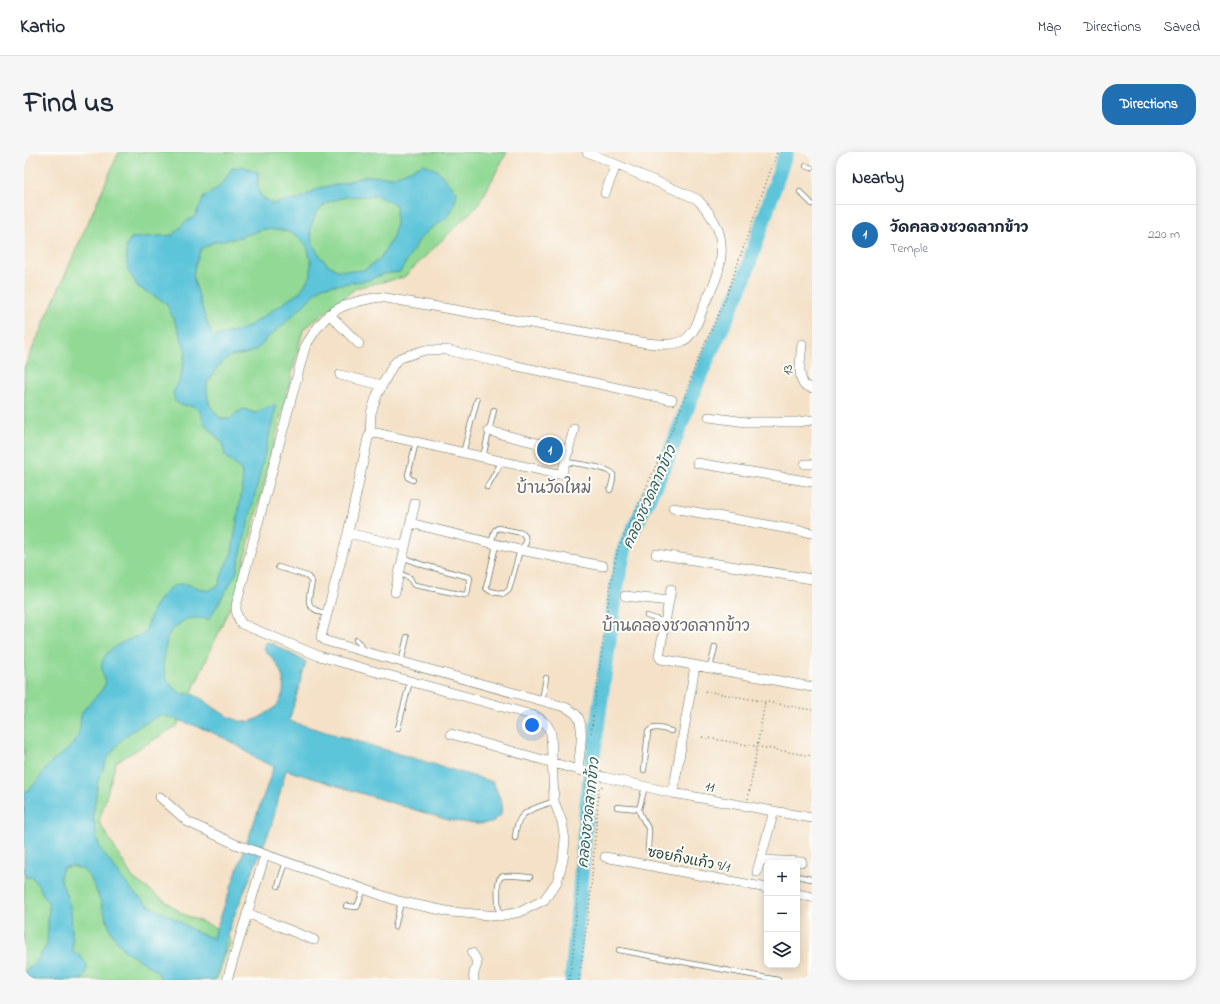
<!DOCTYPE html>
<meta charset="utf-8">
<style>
:root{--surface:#fff;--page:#f6f6f7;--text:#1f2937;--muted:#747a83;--line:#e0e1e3;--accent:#1f6fb2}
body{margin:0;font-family:"Indie Flower","Playpen Sans Thai",sans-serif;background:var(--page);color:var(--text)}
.controls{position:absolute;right:12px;bottom:12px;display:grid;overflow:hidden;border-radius:8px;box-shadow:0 2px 10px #0003}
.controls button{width:36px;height:36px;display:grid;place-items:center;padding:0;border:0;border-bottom:1px solid var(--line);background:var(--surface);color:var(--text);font:20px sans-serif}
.you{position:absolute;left:508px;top:573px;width:14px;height:14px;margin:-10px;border:3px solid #fff;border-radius:50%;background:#1a73e8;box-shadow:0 0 0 6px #1a73e833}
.badge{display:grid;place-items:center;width:26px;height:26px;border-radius:50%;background:var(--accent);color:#fff;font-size:13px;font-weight:700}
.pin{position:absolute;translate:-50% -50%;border:2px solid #fff;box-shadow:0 1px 4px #0006}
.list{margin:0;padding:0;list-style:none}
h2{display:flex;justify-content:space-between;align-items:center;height:52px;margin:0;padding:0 16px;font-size:17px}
h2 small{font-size:13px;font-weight:400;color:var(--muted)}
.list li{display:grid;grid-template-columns:26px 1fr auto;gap:12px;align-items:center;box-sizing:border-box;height:60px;padding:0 16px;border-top:1px solid var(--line)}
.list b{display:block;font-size:15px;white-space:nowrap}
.list p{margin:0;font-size:13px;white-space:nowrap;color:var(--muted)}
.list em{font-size:13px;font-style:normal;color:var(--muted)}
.icon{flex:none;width:22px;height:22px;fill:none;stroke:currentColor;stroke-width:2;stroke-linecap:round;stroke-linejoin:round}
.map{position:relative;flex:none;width:788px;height:828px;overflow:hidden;border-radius:16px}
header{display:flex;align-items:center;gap:24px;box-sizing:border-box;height:56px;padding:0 20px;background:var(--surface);border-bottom:1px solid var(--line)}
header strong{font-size:19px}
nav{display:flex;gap:22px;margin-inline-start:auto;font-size:14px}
.intro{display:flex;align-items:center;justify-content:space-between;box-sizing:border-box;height:96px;padding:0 24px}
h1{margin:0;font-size:28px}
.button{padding:10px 18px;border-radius:16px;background:var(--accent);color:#fff;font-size:14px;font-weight:700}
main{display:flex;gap:24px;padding:0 24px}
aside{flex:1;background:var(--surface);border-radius:16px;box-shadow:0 2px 10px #0003}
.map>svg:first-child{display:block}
.green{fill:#91d994;stroke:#588b64}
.water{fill:#5dc5da;stroke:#3e8187;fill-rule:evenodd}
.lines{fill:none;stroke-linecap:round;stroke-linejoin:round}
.river{stroke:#5dc5da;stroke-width:15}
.service-casing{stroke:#6a7667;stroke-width:6}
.minor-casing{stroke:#6a7667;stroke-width:10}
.path{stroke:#6a7667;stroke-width:1.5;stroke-dasharray:1 3;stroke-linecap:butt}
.service{stroke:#fff;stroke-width:4.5}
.minor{stroke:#fff;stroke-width:9}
.minor-bridge-casing{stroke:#6a7667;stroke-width:10;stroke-linecap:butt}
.minor-bridge{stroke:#fff;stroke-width:9}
.labels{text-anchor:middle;stroke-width:4;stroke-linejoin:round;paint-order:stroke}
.street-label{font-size:14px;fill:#1f3d34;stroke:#fdfcf7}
.water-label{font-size:15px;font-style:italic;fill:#2e5f5e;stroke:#fdfcf7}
.quarter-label{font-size:16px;fill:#64636b;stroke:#fdfcf7}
</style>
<header>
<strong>Kartio</strong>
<nav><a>Map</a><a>Directions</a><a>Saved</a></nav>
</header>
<div class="intro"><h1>Find us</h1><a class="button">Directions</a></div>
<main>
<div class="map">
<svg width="788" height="828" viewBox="0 0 788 828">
<rect width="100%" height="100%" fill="#fdfcf7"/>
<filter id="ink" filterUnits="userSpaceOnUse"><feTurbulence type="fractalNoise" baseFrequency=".025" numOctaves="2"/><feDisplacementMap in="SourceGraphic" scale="8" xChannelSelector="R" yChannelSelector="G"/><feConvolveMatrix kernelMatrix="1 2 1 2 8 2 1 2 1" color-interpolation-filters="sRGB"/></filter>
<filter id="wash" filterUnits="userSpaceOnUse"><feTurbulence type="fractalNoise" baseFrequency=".012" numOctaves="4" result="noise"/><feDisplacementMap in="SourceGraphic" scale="16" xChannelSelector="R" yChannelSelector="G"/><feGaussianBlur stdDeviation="0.9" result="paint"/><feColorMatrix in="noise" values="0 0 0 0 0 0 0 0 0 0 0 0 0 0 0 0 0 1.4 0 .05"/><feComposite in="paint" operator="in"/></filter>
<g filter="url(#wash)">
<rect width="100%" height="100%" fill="#f4e1c7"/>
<path class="green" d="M95,0H483L455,52L380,125L332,136L279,178L212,441L153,574L92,610L75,670L109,726L159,762L204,781L206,792L193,828H0V216Z"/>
<path class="water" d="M400,12L413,18L433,40L430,54L424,65L406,77L395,88L376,120L359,122L345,128L298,135L258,174L243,186L237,194L231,198L222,202L207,204L201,208L193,216L183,232V242L186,254L197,267H206L212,261L220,257L231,261L250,253L252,255L212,422L185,467L172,466L162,467L150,476L143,485L139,512L143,528L151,537L158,542C167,540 173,544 181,549C193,558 206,568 221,570C229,571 243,561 249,557C258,550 261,538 259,527C257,516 249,506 241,499L240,492L243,490L249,492L282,510L265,569L469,630L478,651L477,663L467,671L453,672L424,668L262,618L247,675L206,774L201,793L200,801L190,828H137L134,820L101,799L88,782L73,740L66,725L59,718L48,714L39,716L36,725L47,757L49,799L55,803L63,813L62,820L58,828H0V821L14,807L23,793L25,753L15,735L8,725H1L0,641C12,634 17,621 27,611C36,602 47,598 53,585C57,578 55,569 58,561C64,549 79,542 82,529C70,508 85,496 104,488C109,485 117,485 120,480C125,475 125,466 128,460C134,448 145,431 161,432C168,433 177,437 184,439L195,433L200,416L208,400L219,331L217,318L201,304L199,292L180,271L176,259L169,254L157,253L151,249L149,241L156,228L162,199L152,172L142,151L114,135L105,120L103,112L102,94L107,86L149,83L159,72L171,64L180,45L194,36L201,28L207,17L218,14L234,20V35L236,43L249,52L260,49L274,48L295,36L317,32L342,24L369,25ZM353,44L372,53V71L369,85L355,108L340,118L327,119L313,118L303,112L294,101L288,91L286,76L293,60L304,50L322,45ZM240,77L257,78L273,83L283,94L287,109V123L276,140L222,176L189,185L182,168L169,125L171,114L177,97L190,90L209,87ZM137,563C162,570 187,578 209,591C223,599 235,610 250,614L189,786L174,781L151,767L124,753L107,738L75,695L69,663L74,629L84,605L99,586L114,575Z"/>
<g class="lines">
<path class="river" d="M548,828L564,640L593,431L601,395L643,308L676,223L719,130L762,0"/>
</g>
</g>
<g filter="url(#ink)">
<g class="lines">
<g class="service-casing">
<path id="service" d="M782,14L788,16
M776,40L788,52
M439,301L453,248
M459,305L470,258
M542,310C550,311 586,316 589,322C590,326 587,334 586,338
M389,328L385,326L384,323L392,290
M463,335L478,309
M467,391L471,378L474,376L498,381L501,384L502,391L496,398L485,438L480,442L466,439L462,436L472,393
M254,415L283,424L288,430C284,451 280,455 302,462
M375,421L386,426L389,432L391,433L440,443L443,442L446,426L445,425L399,413L378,405
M623,464L641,470
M332,488L336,492L337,498
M377,510L383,485
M686,516L691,495
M518,549L522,526
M374,576L386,529
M620,618L624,580C629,573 639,577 647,579
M621,635L615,657L616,662L625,678L624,697
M593,655L615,657
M491,686C493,657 506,659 530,649
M773,724L787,727
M254,734L262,710
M322,754L333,755L340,737
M475,764C475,757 471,729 477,725C483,722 500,725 506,725
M371,775L377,750
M595,798L754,828"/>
</g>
<g class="minor-casing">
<path id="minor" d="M581,41L592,13
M305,162L335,192
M778,192C777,205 773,222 780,233L788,236
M316,223L358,233
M685,265L722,270H774L788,268
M465,279L545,299
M346,283L352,281L534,322L538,321L550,277
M673,311L788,330
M781,312H788
M649,356L788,381
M386,371L496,398L579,414
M324,381L380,394
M632,402L788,427
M647,437L635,504L637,507L788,535
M371,440L391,351
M601,444L645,449
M427,582L558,619
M554,618C555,604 561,577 554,565C551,560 546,558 541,555L302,489L297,485L324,381L344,286L346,283L347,261L353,243L369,213L376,206L401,198H423L457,206L648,248
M580,625L649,641L788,666
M649,641L671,514
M136,645L164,670L211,692L374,749L427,760L475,764L496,760L520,748L533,730L539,708L541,688L538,670L530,649L527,581C523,570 518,568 508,563L295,504L218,472C213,466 212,461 212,454L281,195C302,158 314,152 356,145L623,191C635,192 647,194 659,189C670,183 675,167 679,156C684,143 693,129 695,116C702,87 693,67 673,47L563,0
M581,705L743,736
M737,708L778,710
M733,720L750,659
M773,742L788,745
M223,761L290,788
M448,801C459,815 447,816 450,828
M203,828L241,703"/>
</g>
<path class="path" d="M681,539L788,558
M567,581L587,429L594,397L642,292L658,254L671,214L701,148L753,0
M678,585L788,604
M724,647L741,550
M545,828L549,802L562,628
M555,828L566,748L575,636L579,634"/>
<use href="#service" class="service"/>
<use href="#minor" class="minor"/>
<g class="minor-bridge-casing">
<path id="minor-bridge" d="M562,620L580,625"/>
</g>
<use href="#minor-bridge" class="minor-bridge"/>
</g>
</g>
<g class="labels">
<g class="street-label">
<text transform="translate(763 218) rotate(-92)" y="5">13</text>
<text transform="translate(686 634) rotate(10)" y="5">11</text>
<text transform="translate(665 707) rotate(11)" y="5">ซอยกิ่งแก้ว 9/1</text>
</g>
<g class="water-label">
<text transform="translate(625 345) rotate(-66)" y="5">คลองชวดลากข้าว</text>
<text transform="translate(564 661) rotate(-84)" y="5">คลองชวดลากข้าว</text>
</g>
<g class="quarter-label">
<text x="530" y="341">บ้านวัดใหม่</text>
<text x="652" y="479">บ้านคลองชวดลากข้าว</text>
</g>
</g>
</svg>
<div class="controls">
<button>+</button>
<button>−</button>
<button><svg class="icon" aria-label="layers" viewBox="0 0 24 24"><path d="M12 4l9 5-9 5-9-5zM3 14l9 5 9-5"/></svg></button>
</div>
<div class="you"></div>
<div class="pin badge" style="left:526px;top:298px">1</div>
</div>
<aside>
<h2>Nearby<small></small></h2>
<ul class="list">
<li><span class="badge">1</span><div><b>วัดคลองชวดลากข้าว</b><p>Temple</p></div><em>220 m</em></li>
</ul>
</aside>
</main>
